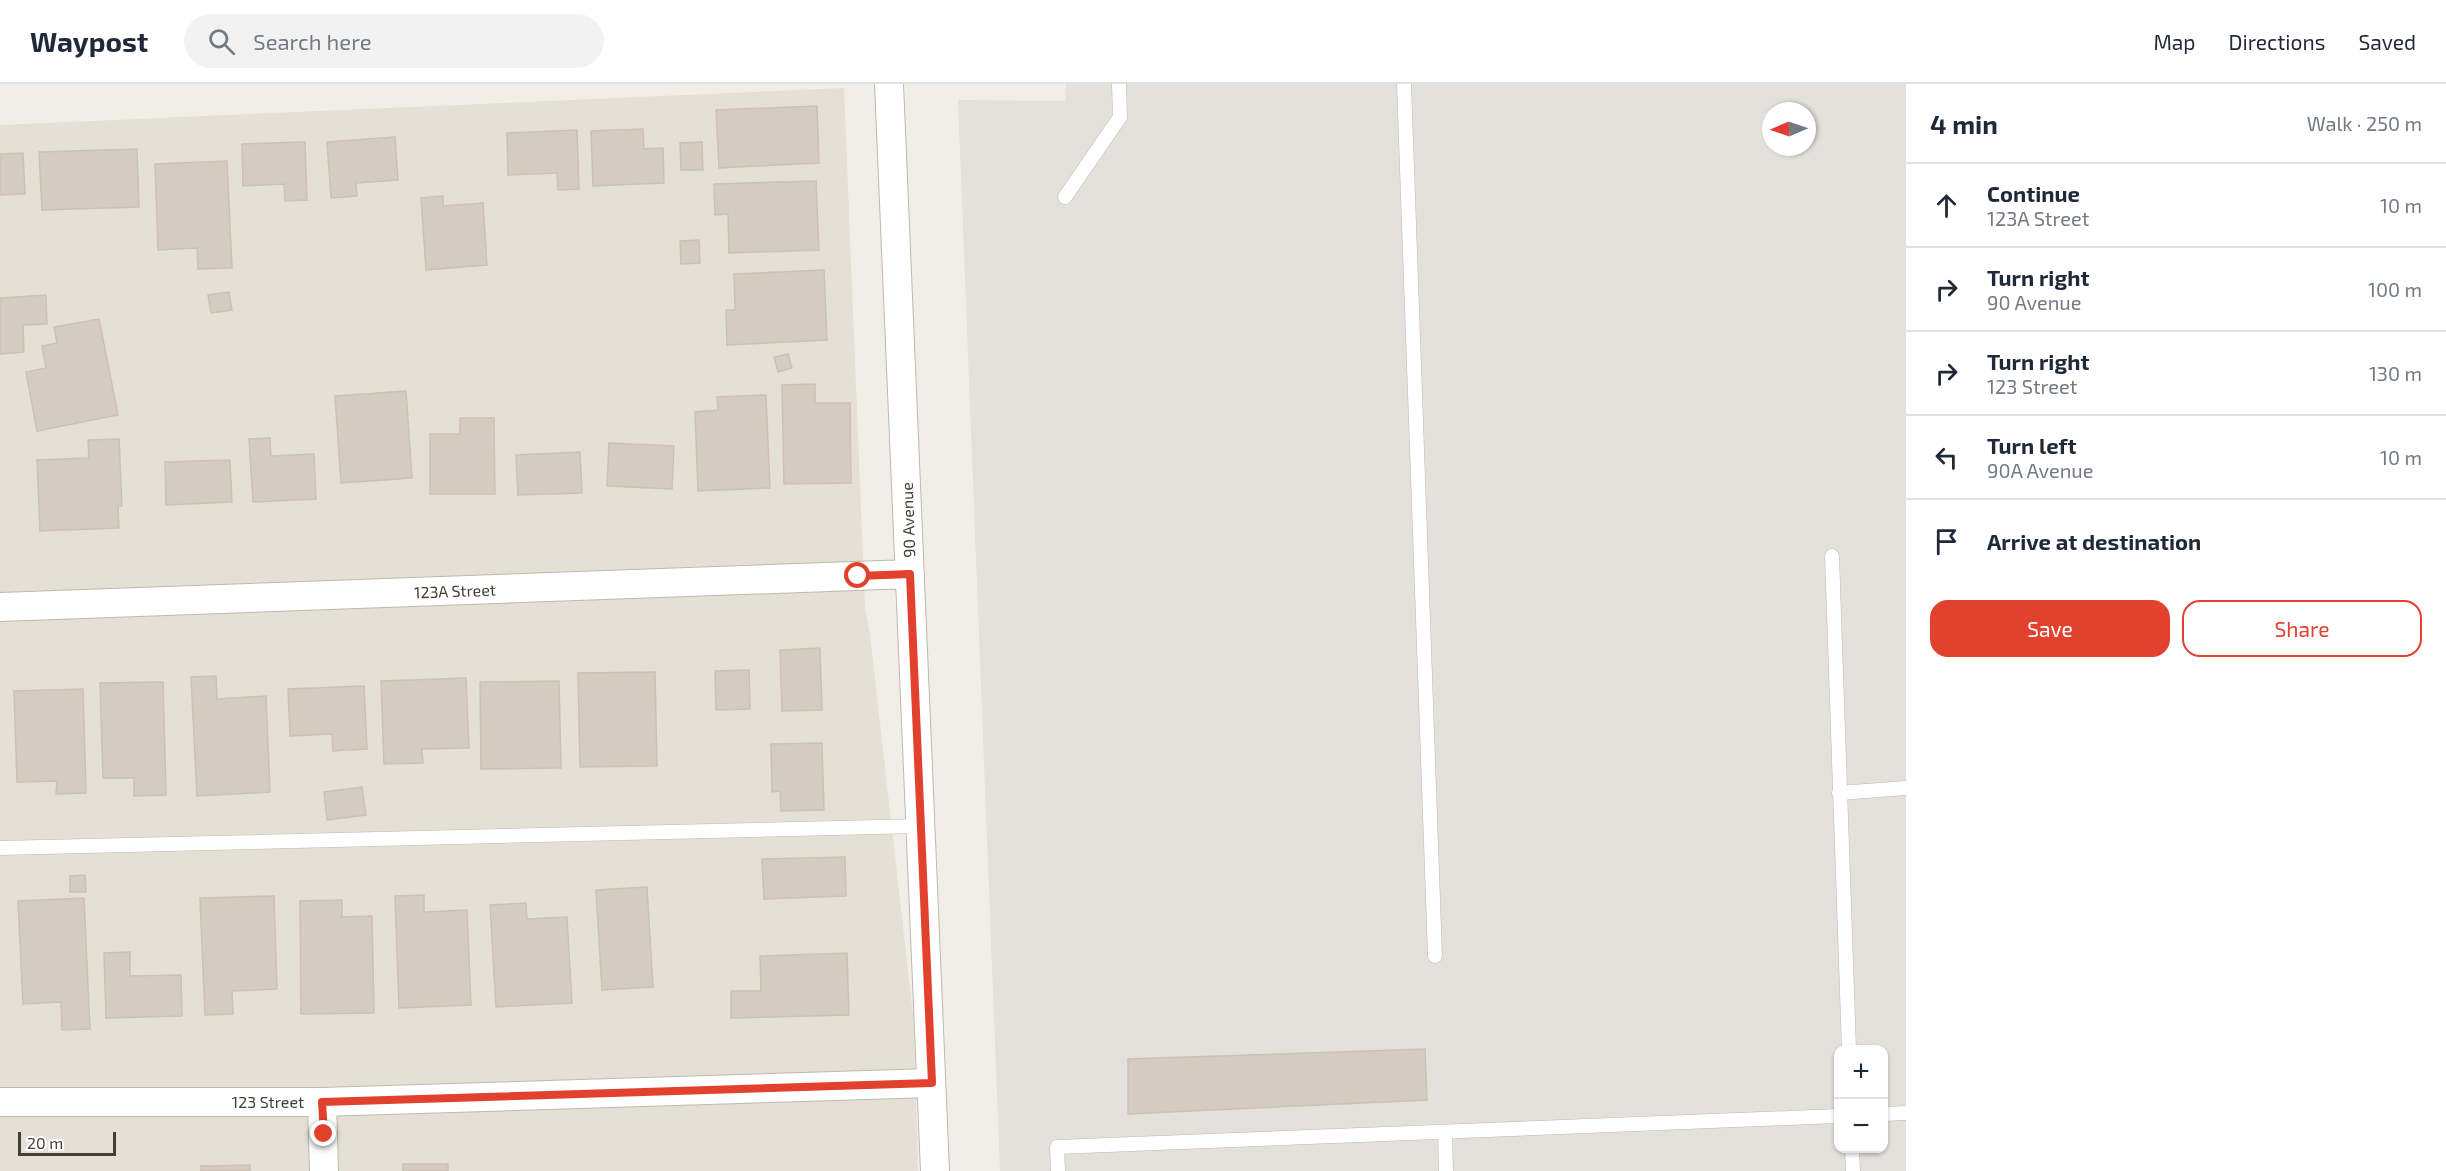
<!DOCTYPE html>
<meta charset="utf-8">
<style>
:root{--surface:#fff;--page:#f2f2f3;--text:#1f2937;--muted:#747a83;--line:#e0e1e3;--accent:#e2422d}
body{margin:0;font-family:"Exo 2",sans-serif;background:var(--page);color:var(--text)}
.controls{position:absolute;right:18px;bottom:18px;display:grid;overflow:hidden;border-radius:12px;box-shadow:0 2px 4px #0004}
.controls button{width:54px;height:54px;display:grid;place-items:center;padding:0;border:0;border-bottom:2px solid var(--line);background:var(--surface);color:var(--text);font:30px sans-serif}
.compass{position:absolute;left:1762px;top:18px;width:54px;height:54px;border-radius:50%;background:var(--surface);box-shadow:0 2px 4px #0004;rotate:268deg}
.scale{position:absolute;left:18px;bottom:15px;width:98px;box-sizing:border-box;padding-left:6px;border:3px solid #443e37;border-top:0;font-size:16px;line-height:21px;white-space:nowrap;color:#443e37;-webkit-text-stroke:4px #fff;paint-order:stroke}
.stop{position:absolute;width:18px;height:18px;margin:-14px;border:4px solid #e2422d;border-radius:50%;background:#fff}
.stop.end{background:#e2422d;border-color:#fff;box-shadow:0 2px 6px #0008}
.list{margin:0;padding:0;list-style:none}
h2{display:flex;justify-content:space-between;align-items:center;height:78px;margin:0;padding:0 24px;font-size:26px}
h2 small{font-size:20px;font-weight:400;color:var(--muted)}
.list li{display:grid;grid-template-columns:39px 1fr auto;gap:18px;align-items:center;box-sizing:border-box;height:84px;padding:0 24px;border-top:2px solid var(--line)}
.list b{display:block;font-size:22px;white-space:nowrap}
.list p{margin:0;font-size:20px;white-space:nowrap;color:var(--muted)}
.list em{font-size:20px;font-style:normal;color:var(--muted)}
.actions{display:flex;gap:12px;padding:18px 24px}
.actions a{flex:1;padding:14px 0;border:2px solid var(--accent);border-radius:18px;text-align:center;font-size:21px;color:var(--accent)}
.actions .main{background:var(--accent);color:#fff}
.icon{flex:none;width:33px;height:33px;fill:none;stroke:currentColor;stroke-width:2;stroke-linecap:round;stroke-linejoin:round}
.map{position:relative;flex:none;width:1906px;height:1087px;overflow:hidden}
header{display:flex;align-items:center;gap:36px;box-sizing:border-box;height:84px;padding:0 30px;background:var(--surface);border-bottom:2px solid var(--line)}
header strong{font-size:28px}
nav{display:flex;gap:33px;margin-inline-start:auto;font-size:21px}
.search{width:420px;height:54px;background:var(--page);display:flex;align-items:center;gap:15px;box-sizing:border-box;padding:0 21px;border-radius:33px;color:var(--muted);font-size:22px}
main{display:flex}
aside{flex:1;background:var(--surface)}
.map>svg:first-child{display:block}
.residential{fill:#e5e0d6}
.industrial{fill:#e4e0dc;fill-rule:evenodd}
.building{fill:#d5ccc1;stroke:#ccc1b2;stroke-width:1.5}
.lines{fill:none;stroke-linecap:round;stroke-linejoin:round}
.lane-casing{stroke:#bfb8ae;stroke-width:15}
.street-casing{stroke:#bfb8ae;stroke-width:30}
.lane{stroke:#fff;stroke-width:14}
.street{stroke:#fff;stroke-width:28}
.route{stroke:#e2422d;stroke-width:8}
.labels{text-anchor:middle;stroke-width:4.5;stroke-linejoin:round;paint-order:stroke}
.street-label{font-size:16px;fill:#443e37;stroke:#fff}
</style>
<header>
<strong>Waypost</strong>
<div class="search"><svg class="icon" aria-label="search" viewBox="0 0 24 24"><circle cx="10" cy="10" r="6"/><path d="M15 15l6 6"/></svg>Search here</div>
<nav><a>Map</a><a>Directions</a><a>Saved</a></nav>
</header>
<main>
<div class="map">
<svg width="1906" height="1087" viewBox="0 0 1906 1087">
<rect width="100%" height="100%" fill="#f1eee7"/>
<path class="residential" d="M844,4L865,524L870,550L914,940L918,1087H0V41Z"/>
<path class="industrial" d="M1066,0H1906V1087H1000L958,16L1065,17ZM1771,27H1807V63H1771ZM1838,966H1884V1064H1838Z"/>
<path class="building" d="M817,22L819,79L719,84L716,26Z
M643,45L644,65L663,64L664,99L593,102L591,47Z
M577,46L579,105L558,106L557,89L508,91L507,49Z
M395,53L398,96L356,99L357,112L331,114L327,58Z
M305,58L307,116L285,117L284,100L243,102L242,60Z
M702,58L703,86H681L680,59Z
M137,65L139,123L42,126L39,68Z
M23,69L25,110L0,111V70Z
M227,77L232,184L198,185L197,164L158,166L155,80Z
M816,97L819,166L729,169L728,130L715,131L714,100Z
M443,112V122L483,119L487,181L426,186L421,114Z
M699,156L700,179L681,180L680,157Z
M824,186L827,256L727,261L726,226H735L734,190Z
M229,208L232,226L211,229L208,211Z
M46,211L47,240L23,241L24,268L0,270V214Z
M99,235L118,331L37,347L26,288L46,284L42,262L57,259L54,243Z
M788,270L792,284L778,288L774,273Z
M815,300V319H850L851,399L784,400L782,301Z
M406,307L412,394L341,399L335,312Z
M766,311L770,404L698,407L695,328L718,326L717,313Z
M460,334H494L495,410H430V350H460Z
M270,354L271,372L314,370L316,415L253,418L249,355Z
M119,355L122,422H118L119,444L40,447L37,376L89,374L88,356Z
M609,359L674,362L672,405L607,402Z
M580,368L582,409L518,411L516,371Z
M230,376L232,418L166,421L165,378Z
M820,564L822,626L782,627L780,566Z
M749,586L750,625L716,626L715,587Z
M655,588L657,682L580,683L578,589Z
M216,592L217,615L266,612L270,708L197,712L191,593Z
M466,594L469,664L422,665L423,679L384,680L381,597Z
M559,597L561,684L481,685L480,598Z
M163,598L166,711L134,712V694H103L100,599Z
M364,602L367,665L333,667L332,650L290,652L288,605Z
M83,605L86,709L56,710L57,697L17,698L14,607Z
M822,659L824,726L781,727L780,707L772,708L771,660Z
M362,703L366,731L327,736L324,708Z
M845,773L846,812L764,815L762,775Z
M85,791L86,808H70V792Z
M647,803L653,903L602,906L596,806Z
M424,811V828L467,826L471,921L399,924L395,812Z
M274,812L277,905L232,907L233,930L205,931L200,814Z
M84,814L90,945L62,946L61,918L23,920L18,817Z
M342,816V833L372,832L374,929L301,930L300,817Z
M526,819L527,835L567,833L572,919L496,923L490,821Z
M130,868V892L181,891L182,932L106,934L104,869Z
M847,869L849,931L731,934V907H761L760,872Z
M1425,965L1427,1016L1128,1030V975Z
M403,1080H448V1087H403Z
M250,1081V1087H201V1082Z"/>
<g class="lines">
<g class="lane-casing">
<path id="lane" d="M1404,0L1435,872
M1065,113L1120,33L1119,0
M1832,472L1849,966
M1839,709L1906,704
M0,764L920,742
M1884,1030L1906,1029
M1445,1048L1446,1087
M1852,1064L1853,1087
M1058,1087L1057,1063L1838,1032"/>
</g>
<g class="street-casing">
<path id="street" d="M889,0L935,1087
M0,523L910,490
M0,1018H322L931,999
M322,1018L324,1087"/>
</g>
<use href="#lane" class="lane"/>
<use href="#street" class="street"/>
</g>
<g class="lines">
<path class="route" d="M324,1050L322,1018L932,999L910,490L858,492"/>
</g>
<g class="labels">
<g class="street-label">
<text transform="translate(908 436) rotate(-92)" y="6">90 Avenue</text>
<text transform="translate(455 507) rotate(-2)" y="6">123A Street</text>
<text x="268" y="1024">123 Street</text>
</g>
</g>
</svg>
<div class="controls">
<button>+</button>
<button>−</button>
</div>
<svg class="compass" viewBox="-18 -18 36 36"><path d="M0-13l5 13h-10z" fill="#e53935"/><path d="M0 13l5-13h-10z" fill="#747a83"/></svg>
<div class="scale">20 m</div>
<div class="stop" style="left:858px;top:492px"></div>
<div class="stop end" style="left:324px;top:1050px"></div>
</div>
<aside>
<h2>4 min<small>Walk · 250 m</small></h2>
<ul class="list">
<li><svg class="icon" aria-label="ahead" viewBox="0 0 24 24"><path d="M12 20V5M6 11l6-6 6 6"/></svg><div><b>Continue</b><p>123A Street</p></div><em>10 m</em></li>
<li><svg class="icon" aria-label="right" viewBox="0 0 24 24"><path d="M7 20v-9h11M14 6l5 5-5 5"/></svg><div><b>Turn right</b><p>90 Avenue</p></div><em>100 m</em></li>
<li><svg class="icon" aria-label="right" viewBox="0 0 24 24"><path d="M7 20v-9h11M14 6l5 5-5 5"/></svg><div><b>Turn right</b><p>123 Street</p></div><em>130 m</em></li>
<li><svg class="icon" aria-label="left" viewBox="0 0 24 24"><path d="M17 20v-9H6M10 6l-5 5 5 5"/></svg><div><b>Turn left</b><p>90A Avenue</p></div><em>10 m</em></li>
<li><svg class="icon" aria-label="arrive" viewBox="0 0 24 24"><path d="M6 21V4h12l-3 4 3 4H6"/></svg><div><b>Arrive at destination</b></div></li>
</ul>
<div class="actions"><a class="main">Save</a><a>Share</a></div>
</aside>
</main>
